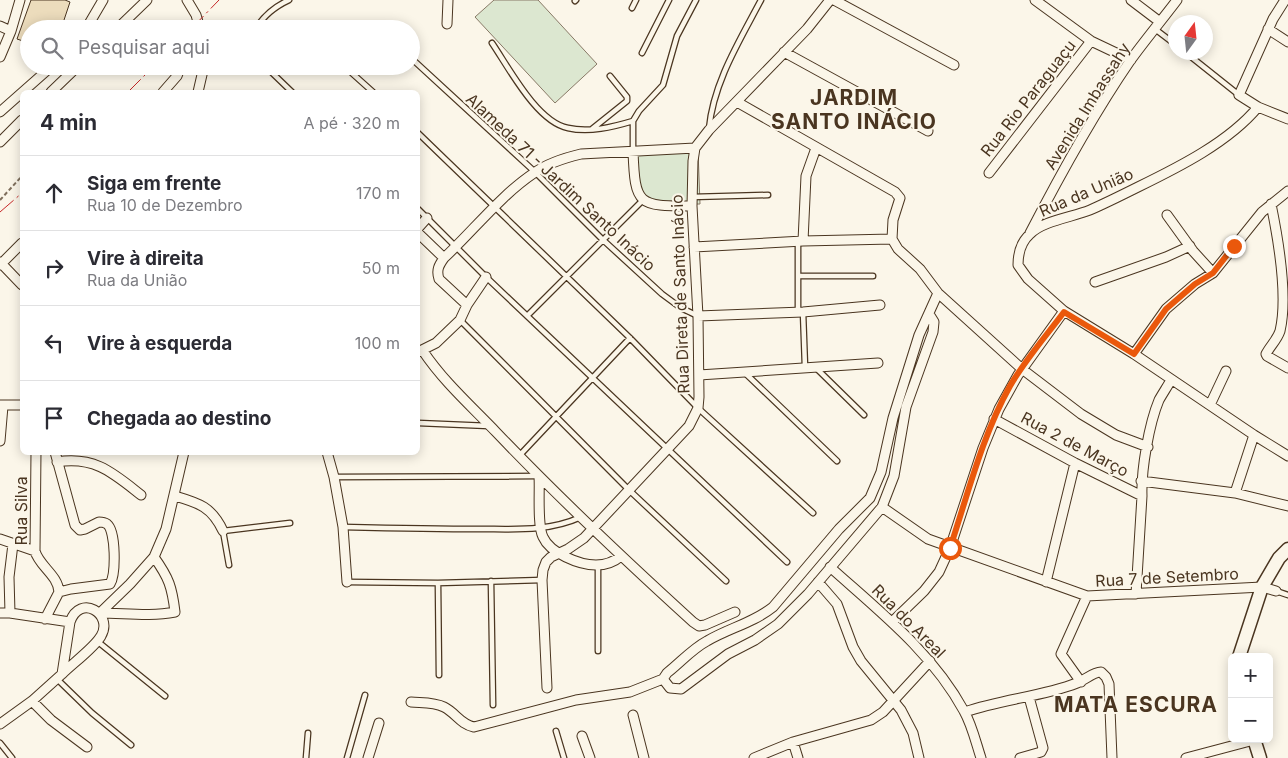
<!DOCTYPE html>
<html lang="pt">
<meta charset="utf-8">
<style>
:root{--surface:#fff;--page:#f7f7f7;--text:#2b2b33;--muted:#7c7c81;--line:#e1e1e2}
body{margin:0;font-family:Inter,sans-serif;background:var(--page);color:var(--text)}
.controls{position:absolute;right:15px;bottom:15px;display:grid;overflow:hidden;border-radius:8px;box-shadow:0 2px 12px #0003}
.controls button{width:45px;height:45px;display:grid;place-items:center;padding:0;border:0;border-bottom:1px solid var(--line);background:var(--surface);color:var(--text);font:25px sans-serif}
.compass{position:absolute;left:1168px;top:15px;width:45px;height:45px;border-radius:50%;background:var(--surface);box-shadow:0 2px 12px #0003;rotate:15deg}
.stop{position:absolute;width:15px;height:15px;margin:-11px;border:4px solid #ea580c;border-radius:50%;background:#fff}
.stop.end{background:#ea580c;border-color:#fff;box-shadow:0 1px 5px #0008}
.list{margin:0;padding:0;list-style:none}
h2{display:flex;justify-content:space-between;align-items:center;height:65px;margin:0;padding:0 20px;font-size:21px}
h2 small{font-size:16px;font-weight:400;color:var(--muted)}
.list li{display:grid;grid-template-columns:32px 1fr auto;gap:15px;align-items:center;box-sizing:border-box;height:75px;padding:0 20px;border-top:1px solid var(--line)}
.list b{display:block;font-size:19px;white-space:nowrap}
.list p{margin:0;font-size:16px;white-space:nowrap;color:var(--muted)}
.list em{font-size:16px;font-style:normal;color:var(--muted)}
.icon{flex:none;width:28px;height:28px;fill:none;stroke:currentColor;stroke-width:2;stroke-linecap:round;stroke-linejoin:round}
.map{position:relative;flex:none;width:1288px;height:758px;overflow:hidden}
.search{position:absolute;background:var(--surface);box-shadow:0 2px 12px #0003;left:20px;top:20px;width:400px;height:55px;display:flex;align-items:center;gap:12px;box-sizing:border-box;padding:0 18px;border-radius:28px;color:var(--muted);font-size:19px}
.panel{position:absolute;background:var(--surface);box-shadow:0 2px 12px #0003;left:20px;top:90px;width:400px;height:365px;border-radius:8px}
.map>svg:first-child{display:block}
.green{fill:#dce7d0;stroke:#887966}
.building{fill:#ecdcbc;stroke:#4a3520}
.lines{fill:none;stroke-linecap:round;stroke-linejoin:round}
.service-casing{stroke:#4a3520;stroke-width:7}
.minor-casing{stroke:#4a3520;stroke-width:11}
.secondary-casing{stroke:#4a3520;stroke-width:15}
.path{stroke:#7f6f5c;stroke-width:2;stroke-dasharray:4 2.5;stroke-linecap:butt}
.service{stroke:#fbf6e9;stroke-width:4.5}
.minor{stroke:#fbf6e9;stroke-width:9}
.secondary{stroke:#fbf6e9;stroke-width:12}
.power{stroke:#c62828;stroke-width:1;stroke-dasharray:18 4 2.5 4;stroke-linecap:butt}
.route{stroke:#ea580c;stroke-width:6}
.labels{text-anchor:middle;stroke-width:4;stroke-linejoin:round;paint-order:stroke}
.street-label{font-size:16px;fill:#4a3520;stroke:#fbf6e9}
.district-label{font-size:21px;font-weight:bold;letter-spacing:1px;fill:#4a3520;stroke:#fbf6e9}
</style>
<div class="map">
<svg width="1288" height="758" viewBox="0 0 1288 758">
<rect width="100%" height="100%" fill="#fbf6e9"/>
<path class="green" d="M494,0H538L597,64L555,103L475,17Z
M636,149L698,150L700,204C682,204 641,208 637,185C635,174 636,161 636,149Z"/>
<path class="building" d="M31,0H65L70,2L61,29H29V43L17,39Z"/>
<g class="lines">
<g class="service-casing">
<path id="service" d="M575,1L576,0
M632,8L636,0
M255,29C265,15 274,7 289,0
M1155,29L1176,45
M492,43C509,68 537,122 568,128C589,133 613,127 633,121
M1185,52L1239,95
M642,53L669,0
M411,58L535,172L602,239L662,294L681,308L698,316
M265,66L292,92
M344,66L373,92
M592,129L627,101V97L610,76
M709,129C713,83 740,40 761,0
M418,133L630,338L698,408L813,513
M633,151V121L639,111L663,85L677,36L696,0
M692,197L768,195
M418,209L486,277L787,562
M798,276H873
M798,312V241
M803,312L805,367
M527,316L643,200
M460,320L629,490L726,581
M815,367L864,415
M744,372L837,461
M418,423L489,426
M519,456L630,338
M334,477L538,476
M343,527C388,528 433,529 479,529C514,529 548,532 581,517
M229,565L223,531L290,523
M491,581L493,705
M347,582L438,583L542,580
M438,583L439,675
M1276,591L1288,595
M97,641L165,696
M598,651V565
M57,679L92,713L131,745
M556,731L564,758
M0,743L12,758
M306,758L308,733
M347,758L365,695"/>
</g>
<g class="minor-casing">
<path id="minor" d="M187,0L196,15L200,29
M834,0L954,65
M1035,0L1091,41L1131,60
M1131,0L1160,22
M1285,0L1273,19L1239,95L1258,107L1288,119
M447,24L448,0
M0,26L11,31
M86,29L103,0
M117,29L147,0
M1268,29L1288,42
M784,52L928,131
M0,57L11,31L20,0
M51,92L78,66
M163,92L177,76L181,66
M198,92L204,66
M737,102L895,192L900,198L893,220L892,239L898,249L920,269L938,293L1022,369L1081,414L1116,435L1148,447
M1258,107C1229,142 1179,167 1138,187C1122,195 1106,203 1090,210C1073,217 1042,221 1030,234C1021,242 1018,254 1018,265L1028,279L1064,311L1134,354L1254,435L1288,456
M0,112L52,66
M0,142L22,120
M633,151C635,206 638,206 692,206
M989,173L1091,41
M1271,204C1278,238 1288,297 1280,331C1277,340 1270,346 1266,354L1267,356L1288,368
M1167,215L1193,251L1213,273
M418,228L427,218
M418,233L444,258
M1030,233C1060,175 1093,115 1130,61C1145,40 1162,20 1177,0
M803,241L806,176L816,148
M694,247L803,241L892,239
M0,262L22,285
M0,265L22,243
M1095,282L1166,257L1190,246
M467,305L439,279C436,270 439,265 444,258C473,231 501,195 534,173C548,163 564,158 581,154L695,148
M929,314L934,322L933,332L906,407L894,476L882,507L808,594L778,624L755,640L728,654L681,689L670,688L663,679L667,673C681,662 692,649 707,641C729,628 753,623 773,607L839,529L870,498L881,472L893,418L919,335L938,293
M698,316L803,312L880,305
M423,351C443,381 471,406 496,432C559,498 626,561 693,622L699,626L705,625L735,612
M418,352L436,343L460,320L467,305L486,277
M1134,354L1166,309L1195,284L1213,273L1262,212L1288,191
M699,375L878,363
M0,405H22
M1210,405L1226,371
M994,419L1075,463L1142,496
M0,441L3,406
M36,452L35,551C39,566 58,575 59,592
M55,452L75,525L80,530L85,529L99,522C102,522 104,522 107,524C116,531 116,574 110,584L71,589L59,592
M327,452L334,477L343,527L347,582
M57,462C95,456 113,473 141,495
M539,476C540,490 537,525 543,537C550,553 579,565 596,565C605,565 614,562 621,556
M1141,481L1235,493L1288,506
M1235,493L1254,435
M175,496C199,503 212,507 223,531
M882,507L928,539L1087,596L1262,587L1276,591
M0,539L35,551
M830,567C879,611 932,652 964,711C972,725 976,743 981,758
M818,582L837,604L853,647L861,661L901,710L913,733L919,758
M1046,582L1075,463
M1136,594L1142,496C1141,470 1149,424 1159,400C1163,393 1167,387 1171,380
M0,613H10L70,622L62,674L32,701L0,724
M10,613L9,577L13,544
M100,613L130,584L154,557L166,529L184,452
M100,613C125,613 150,617 175,612C172,587 169,578 154,557
M45,619L59,592
M892,622L924,591L939,572L950,548L983,448L999,409L1018,375L1064,311
M62,674C72,664 95,647 101,636C114,614 80,593 70,622
M1081,682L1061,654L1087,596
M547,688L542,580L543,570L546,562L551,557L568,549L584,538L689,426L698,408L699,397L698,316L692,206L693,161L695,148L709,130L807,29L830,0
M32,701L51,720L87,747
M411,702C422,703 434,702 444,707C456,713 460,724 474,727L576,700L630,692L663,679
M965,712C1002,699 1041,697 1077,683C1085,680 1093,672 1101,672L1106,677L1109,684L1112,758
M633,715L644,758
M582,736L590,758
M793,742L798,758
M368,758L379,723
M754,758L793,742L871,720L883,712L930,661
M1020,758L1041,752L1043,748L1029,697
M1186,758L1254,740"/>
</g>
<g class="secondary-casing">
<path id="secondary" d="M1239,657L1262,587L1279,558L1288,549
M1254,739L1260,758"/>
</g>
<path class="path" d="M0,200L22,176"/>
<use href="#service" class="service"/>
<use href="#minor" class="minor"/>
<use href="#secondary" class="secondary"/>
<path class="power" d="M191,29L219,0
M128,92L154,66
M0,212L22,193"/>
</g>
<g class="lines">
<path class="route" d="M950,548C968,494 982,436 1010,386C1025,360 1046,336 1064,312L1134,354L1166,309L1195,284L1213,273L1234,246"/>
</g>
<g class="labels">
<g class="street-label">
<text transform="translate(1028 98) rotate(-52)" y="6">Rua Rio Paraguaçu</text>
<text transform="translate(1087 106) rotate(-58)" y="6">Avenida Imbassahy</text>
<text transform="translate(561 182) rotate(43)" y="6">Alameda 71 - Jardim Santo Inácio</text>
<text transform="translate(1086 192) rotate(-23)" y="6">Rua da União</text>
<text transform="translate(680 294) rotate(-92)" y="6">Rua Direta de Santo Inácio</text>
<text transform="translate(1075 444) rotate(28)" y="6">Rua 2 de Março</text>
<text transform="translate(21 511) rotate(-90)" y="6">Rua Silva</text>
<text transform="translate(1167 577) rotate(-3)" y="6">Rua 7 de Setembro</text>
<text transform="translate(909 621) rotate(45)" y="6">Rua do Areal</text>
</g>
<g class="district-label">
<text x="854" y="105">JARDIM<tspan x="854" dy="24">SANTO INÁCIO</tspan></text>
<text x="1136" y="712">MATA ESCURA</text>
</g>
</g>
</svg>
<div class="controls">
<button>+</button>
<button>−</button>
</div>
<svg class="compass" viewBox="-18 -18 36 36"><path d="M0-13l5 13h-10z" fill="#e53935"/><path d="M0 13l5-13h-10z" fill="#7c7c81"/></svg>
<div class="stop" style="left:950px;top:548px"></div>
<div class="stop end" style="left:1234px;top:246px"></div>
<div class="search"><svg class="icon" aria-label="search" viewBox="0 0 24 24"><circle cx="10" cy="10" r="6"/><path d="M15 15l6 6"/></svg>Pesquisar aqui</div>
<section class="panel">
<h2>4 min<small>A pé · 320 m</small></h2>
<ul class="list">
<li><svg class="icon" aria-label="ahead" viewBox="0 0 24 24"><path d="M12 20V5M6 11l6-6 6 6"/></svg><div><b>Siga em frente</b><p>Rua 10 de Dezembro</p></div><em>170 m</em></li>
<li><svg class="icon" aria-label="right" viewBox="0 0 24 24"><path d="M7 20v-9h11M14 6l5 5-5 5"/></svg><div><b>Vire à direita</b><p>Rua da União</p></div><em>50 m</em></li>
<li><svg class="icon" aria-label="left" viewBox="0 0 24 24"><path d="M17 20v-9H6M10 6l-5 5 5 5"/></svg><div><b>Vire à esquerda</b></div><em>100 m</em></li>
<li><svg class="icon" aria-label="arrive" viewBox="0 0 24 24"><path d="M6 21V4h12l-3 4 3 4H6"/></svg><div><b>Chegada ao destino</b></div></li>
</ul>
</section>
</div>
